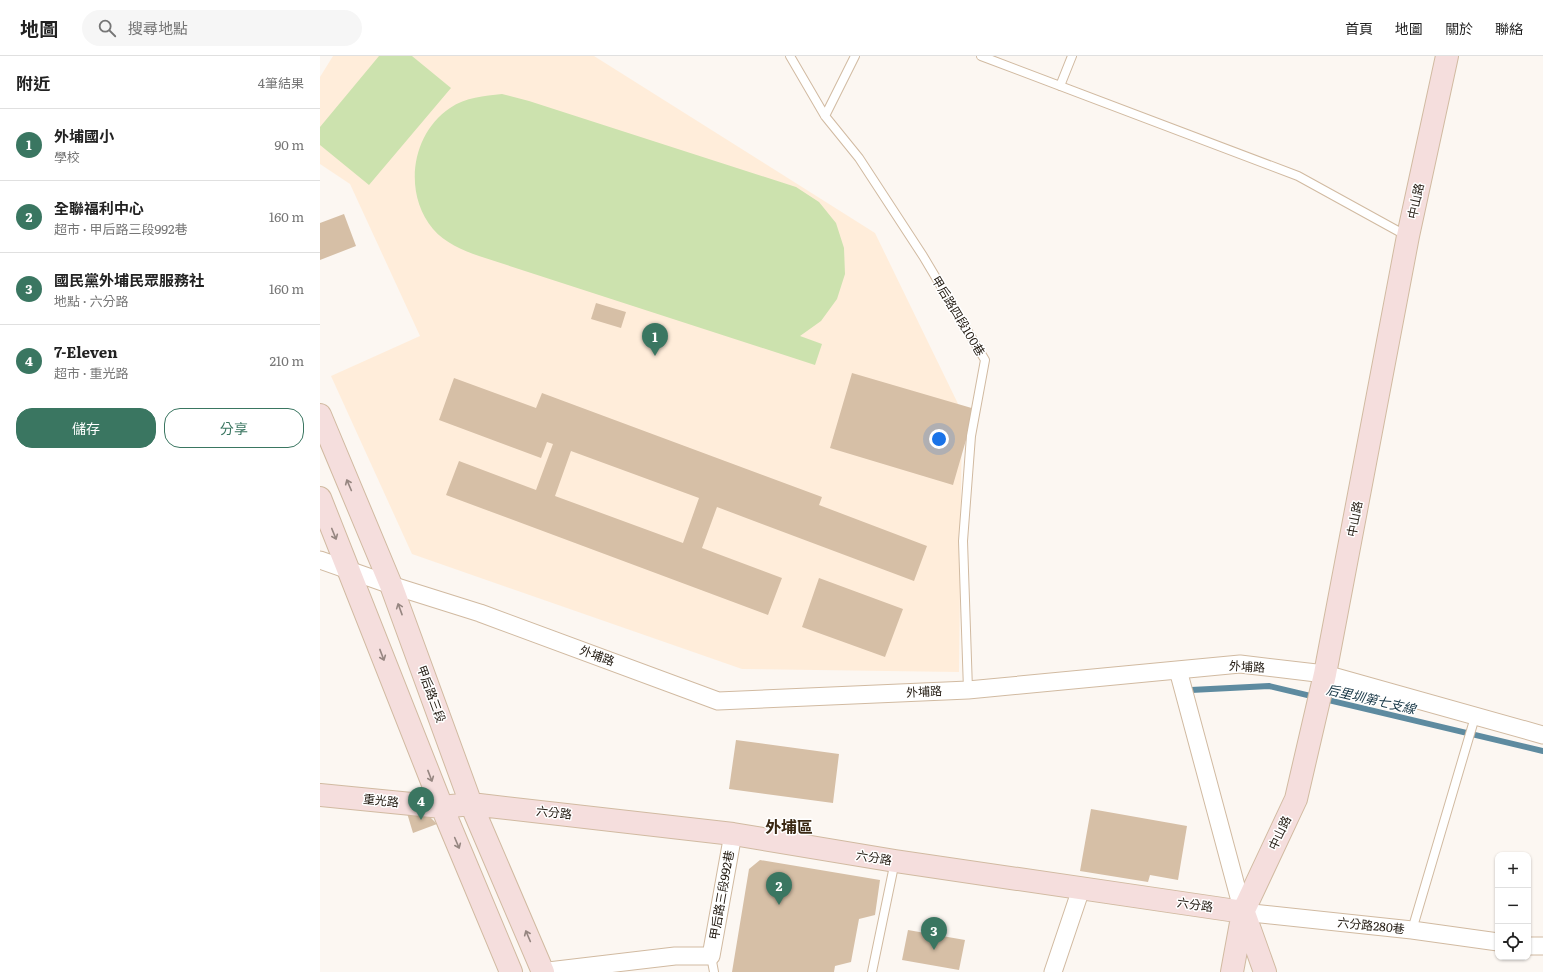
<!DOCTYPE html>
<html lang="zh-TW">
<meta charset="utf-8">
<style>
:root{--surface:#fff;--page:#f6f6f6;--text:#222;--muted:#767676;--line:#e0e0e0;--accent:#3a7661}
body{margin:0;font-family:Literata,"Noto Sans TC",serif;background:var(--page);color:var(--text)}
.controls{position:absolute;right:12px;bottom:12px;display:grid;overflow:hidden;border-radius:8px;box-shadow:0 1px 3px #0004}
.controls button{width:36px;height:36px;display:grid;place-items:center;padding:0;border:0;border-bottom:1px solid var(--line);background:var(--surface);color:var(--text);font:20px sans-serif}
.you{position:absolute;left:619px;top:383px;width:14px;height:14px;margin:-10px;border:3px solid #fff;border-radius:50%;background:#1a73e8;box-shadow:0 0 0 6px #1a73e833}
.badge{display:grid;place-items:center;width:26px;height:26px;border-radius:50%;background:var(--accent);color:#fff;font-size:13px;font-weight:700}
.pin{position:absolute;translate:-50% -33px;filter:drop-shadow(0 1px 2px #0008)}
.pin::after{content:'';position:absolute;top:21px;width:14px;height:12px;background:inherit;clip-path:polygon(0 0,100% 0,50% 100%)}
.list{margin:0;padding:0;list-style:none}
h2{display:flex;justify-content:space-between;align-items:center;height:52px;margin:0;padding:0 16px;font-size:17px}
h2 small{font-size:13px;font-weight:400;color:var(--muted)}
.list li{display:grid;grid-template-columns:26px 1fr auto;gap:12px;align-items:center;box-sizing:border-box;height:72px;padding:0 16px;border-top:1px solid var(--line)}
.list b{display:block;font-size:15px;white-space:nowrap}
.list p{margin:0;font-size:13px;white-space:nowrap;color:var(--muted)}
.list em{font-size:13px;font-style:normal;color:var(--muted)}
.actions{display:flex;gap:8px;padding:12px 16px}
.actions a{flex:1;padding:9px 0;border:1px solid var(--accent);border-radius:16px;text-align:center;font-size:14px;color:var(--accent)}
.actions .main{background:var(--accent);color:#fff}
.icon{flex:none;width:22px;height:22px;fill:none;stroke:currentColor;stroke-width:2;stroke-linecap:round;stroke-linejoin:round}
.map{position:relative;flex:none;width:1223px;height:916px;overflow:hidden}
header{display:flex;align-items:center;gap:24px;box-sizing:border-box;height:56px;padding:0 20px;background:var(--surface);border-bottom:1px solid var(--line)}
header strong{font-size:19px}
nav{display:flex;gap:22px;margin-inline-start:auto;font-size:14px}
.search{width:280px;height:36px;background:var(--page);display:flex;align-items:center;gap:10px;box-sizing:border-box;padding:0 14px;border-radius:22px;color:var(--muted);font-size:15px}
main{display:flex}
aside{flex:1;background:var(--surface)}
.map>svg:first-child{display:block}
.built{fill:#ffedda}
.green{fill:#cce2ae}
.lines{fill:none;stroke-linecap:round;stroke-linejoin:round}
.stream{stroke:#5e8ba0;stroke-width:6}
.building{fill:#d6bfa6;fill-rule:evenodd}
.lane-casing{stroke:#d1baa1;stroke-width:10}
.street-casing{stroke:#d1baa1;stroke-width:19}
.secondary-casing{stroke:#d1baa1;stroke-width:24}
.lane{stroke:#fff;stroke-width:8}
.street{stroke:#fff;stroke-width:17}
.secondary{stroke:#f5dedd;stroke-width:22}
.oneway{stroke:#968681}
.labels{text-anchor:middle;stroke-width:3;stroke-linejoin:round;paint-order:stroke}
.street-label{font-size:12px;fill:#221a11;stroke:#fff}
.water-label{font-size:13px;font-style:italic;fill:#183746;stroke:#fff}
.district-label{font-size:16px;font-weight:bold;fill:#3a2813;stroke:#fff}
</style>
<header>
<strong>地圖</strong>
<div class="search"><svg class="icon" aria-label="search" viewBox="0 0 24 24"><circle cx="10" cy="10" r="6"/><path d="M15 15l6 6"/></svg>搜尋地點</div>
<nav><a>首頁</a><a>地圖</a><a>關於</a><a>聯絡</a></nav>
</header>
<main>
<aside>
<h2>附近<small>4筆結果</small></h2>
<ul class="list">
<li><span class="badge">1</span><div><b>外埔國小</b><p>學校</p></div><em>90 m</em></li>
<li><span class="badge">2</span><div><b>全聯福利中心</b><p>超市 · 甲后路三段992巷</p></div><em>160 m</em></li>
<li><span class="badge">3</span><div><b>國民黨外埔民眾服務社</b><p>地點 · 六分路</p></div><em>160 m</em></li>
<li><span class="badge">4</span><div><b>7-Eleven</b><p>超市 · 重光路</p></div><em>210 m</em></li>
</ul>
<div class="actions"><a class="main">儲存</a><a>分享</a></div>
</aside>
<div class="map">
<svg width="1223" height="916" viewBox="0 0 1223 916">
<rect width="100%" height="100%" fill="#fcf7f2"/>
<path class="built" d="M13,0H274L555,177L642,356L639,616L422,613L92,498L11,320L100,280L30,128L0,108V21Z"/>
<path class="green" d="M59,0H92L131,32L49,129L0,89V71Z
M182,38L209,45L476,131L499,146L516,167L524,192L525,218L517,243L501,265L480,280L502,288L495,309L159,200C142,194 125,187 113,173C83,137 91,78 130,52C146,41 164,40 182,38Z"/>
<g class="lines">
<path class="stream" d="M871,634L949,630L1223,695"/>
</g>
<path class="building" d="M24,158L36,190L0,204V167Z
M276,247L306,256L301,272L271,263Z
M532,317L655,353L633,429L510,392Z
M134,322L216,352L222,337L502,441L499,449L607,490L594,525L397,451L382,492L462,522L448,559L126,439L139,405L216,434L233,388L227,386L221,402L119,364ZM251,395L379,442L363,487L235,440Z
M499,522L583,553L565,601L482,571Z
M416,684L519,698L513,747L409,733Z
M771,753L867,770L858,824L830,819L828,826L760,815Z
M87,757L109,760L117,768L93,777Z
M440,804L560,824L555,859L539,863L531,906L515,910L514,916H412L429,813Z
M588,874L645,884L639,914L582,904Z"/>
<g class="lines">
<g class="lane-casing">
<path id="lane" d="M470,0L505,60L539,102L603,200L665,304L651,380L643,485L648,634
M661,0L978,120L1087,180
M740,30L752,0
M505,60L535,0
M1092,874L1155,661
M391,900L394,916
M552,916L575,805"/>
</g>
<g class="street-casing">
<path id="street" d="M0,504L71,529L160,557L398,645L648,634L920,608L1005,618L1223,679
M858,614L923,856L1092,874L1178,886
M1208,890H1223
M220,916L355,900H391L413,778
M733,916L761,833"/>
</g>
<g class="secondary-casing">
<path id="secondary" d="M0,359L71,529L151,748L223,916
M0,442L122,751L191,916
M0,739L122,751L151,748L413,778L575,805L923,856
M924,857L945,916
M912,916L923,856L976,743L1005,618L1088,180L1127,0"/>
</g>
<use href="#lane" class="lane"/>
<use href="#street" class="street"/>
<use href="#secondary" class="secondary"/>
</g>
<defs><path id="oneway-shaft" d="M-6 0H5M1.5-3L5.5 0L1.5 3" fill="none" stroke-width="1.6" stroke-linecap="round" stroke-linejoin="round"/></defs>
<g class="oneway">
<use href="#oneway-shaft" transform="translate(29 429) rotate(-113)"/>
<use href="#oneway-shaft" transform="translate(14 478) rotate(68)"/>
<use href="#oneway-shaft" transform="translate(80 553) rotate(-110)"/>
<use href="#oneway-shaft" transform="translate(62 599) rotate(69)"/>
<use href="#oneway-shaft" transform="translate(110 720) rotate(69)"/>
<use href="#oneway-shaft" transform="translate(137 787) rotate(67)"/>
<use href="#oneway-shaft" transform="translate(208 880) rotate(-113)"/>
</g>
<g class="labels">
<g class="street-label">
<text transform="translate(1096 145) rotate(-78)" y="4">中山路</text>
<text transform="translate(638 260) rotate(59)" y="4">甲后路四段100巷</text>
<text transform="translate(1035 463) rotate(-79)" y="4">中山路</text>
<text transform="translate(277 600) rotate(20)" y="4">外埔路</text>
<text transform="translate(927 611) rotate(3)" y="4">外埔路</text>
<text transform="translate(604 636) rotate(-3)" y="4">外埔路</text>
<text transform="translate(111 638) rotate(70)" y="4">甲后路三段</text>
<text transform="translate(61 745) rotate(6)" y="4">重光路</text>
<text transform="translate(234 757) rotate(6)" y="4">六分路</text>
<text transform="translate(960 777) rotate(-65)" y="4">中山路</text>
<text transform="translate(554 802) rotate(9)" y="4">六分路</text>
<text transform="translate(402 839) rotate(-80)" y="4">甲后路三段992巷</text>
<text transform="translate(875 849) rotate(8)" y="4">六分路</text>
<text transform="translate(1051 870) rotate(6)" y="4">六分路280巷</text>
</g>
<g class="water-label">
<text transform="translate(1051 643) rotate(13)" y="5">后里圳第七支線</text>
</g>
<g class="district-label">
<text x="469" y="777">外埔區</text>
</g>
</g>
</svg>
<div class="controls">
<button>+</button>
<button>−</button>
<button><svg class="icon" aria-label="locate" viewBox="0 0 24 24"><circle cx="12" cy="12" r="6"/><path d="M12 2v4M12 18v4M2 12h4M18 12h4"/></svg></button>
</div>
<div class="you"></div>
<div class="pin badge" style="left:335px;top:300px">1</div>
<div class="pin badge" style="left:459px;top:849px">2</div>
<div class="pin badge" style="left:614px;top:894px">3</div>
<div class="pin badge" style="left:101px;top:764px">4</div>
</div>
</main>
